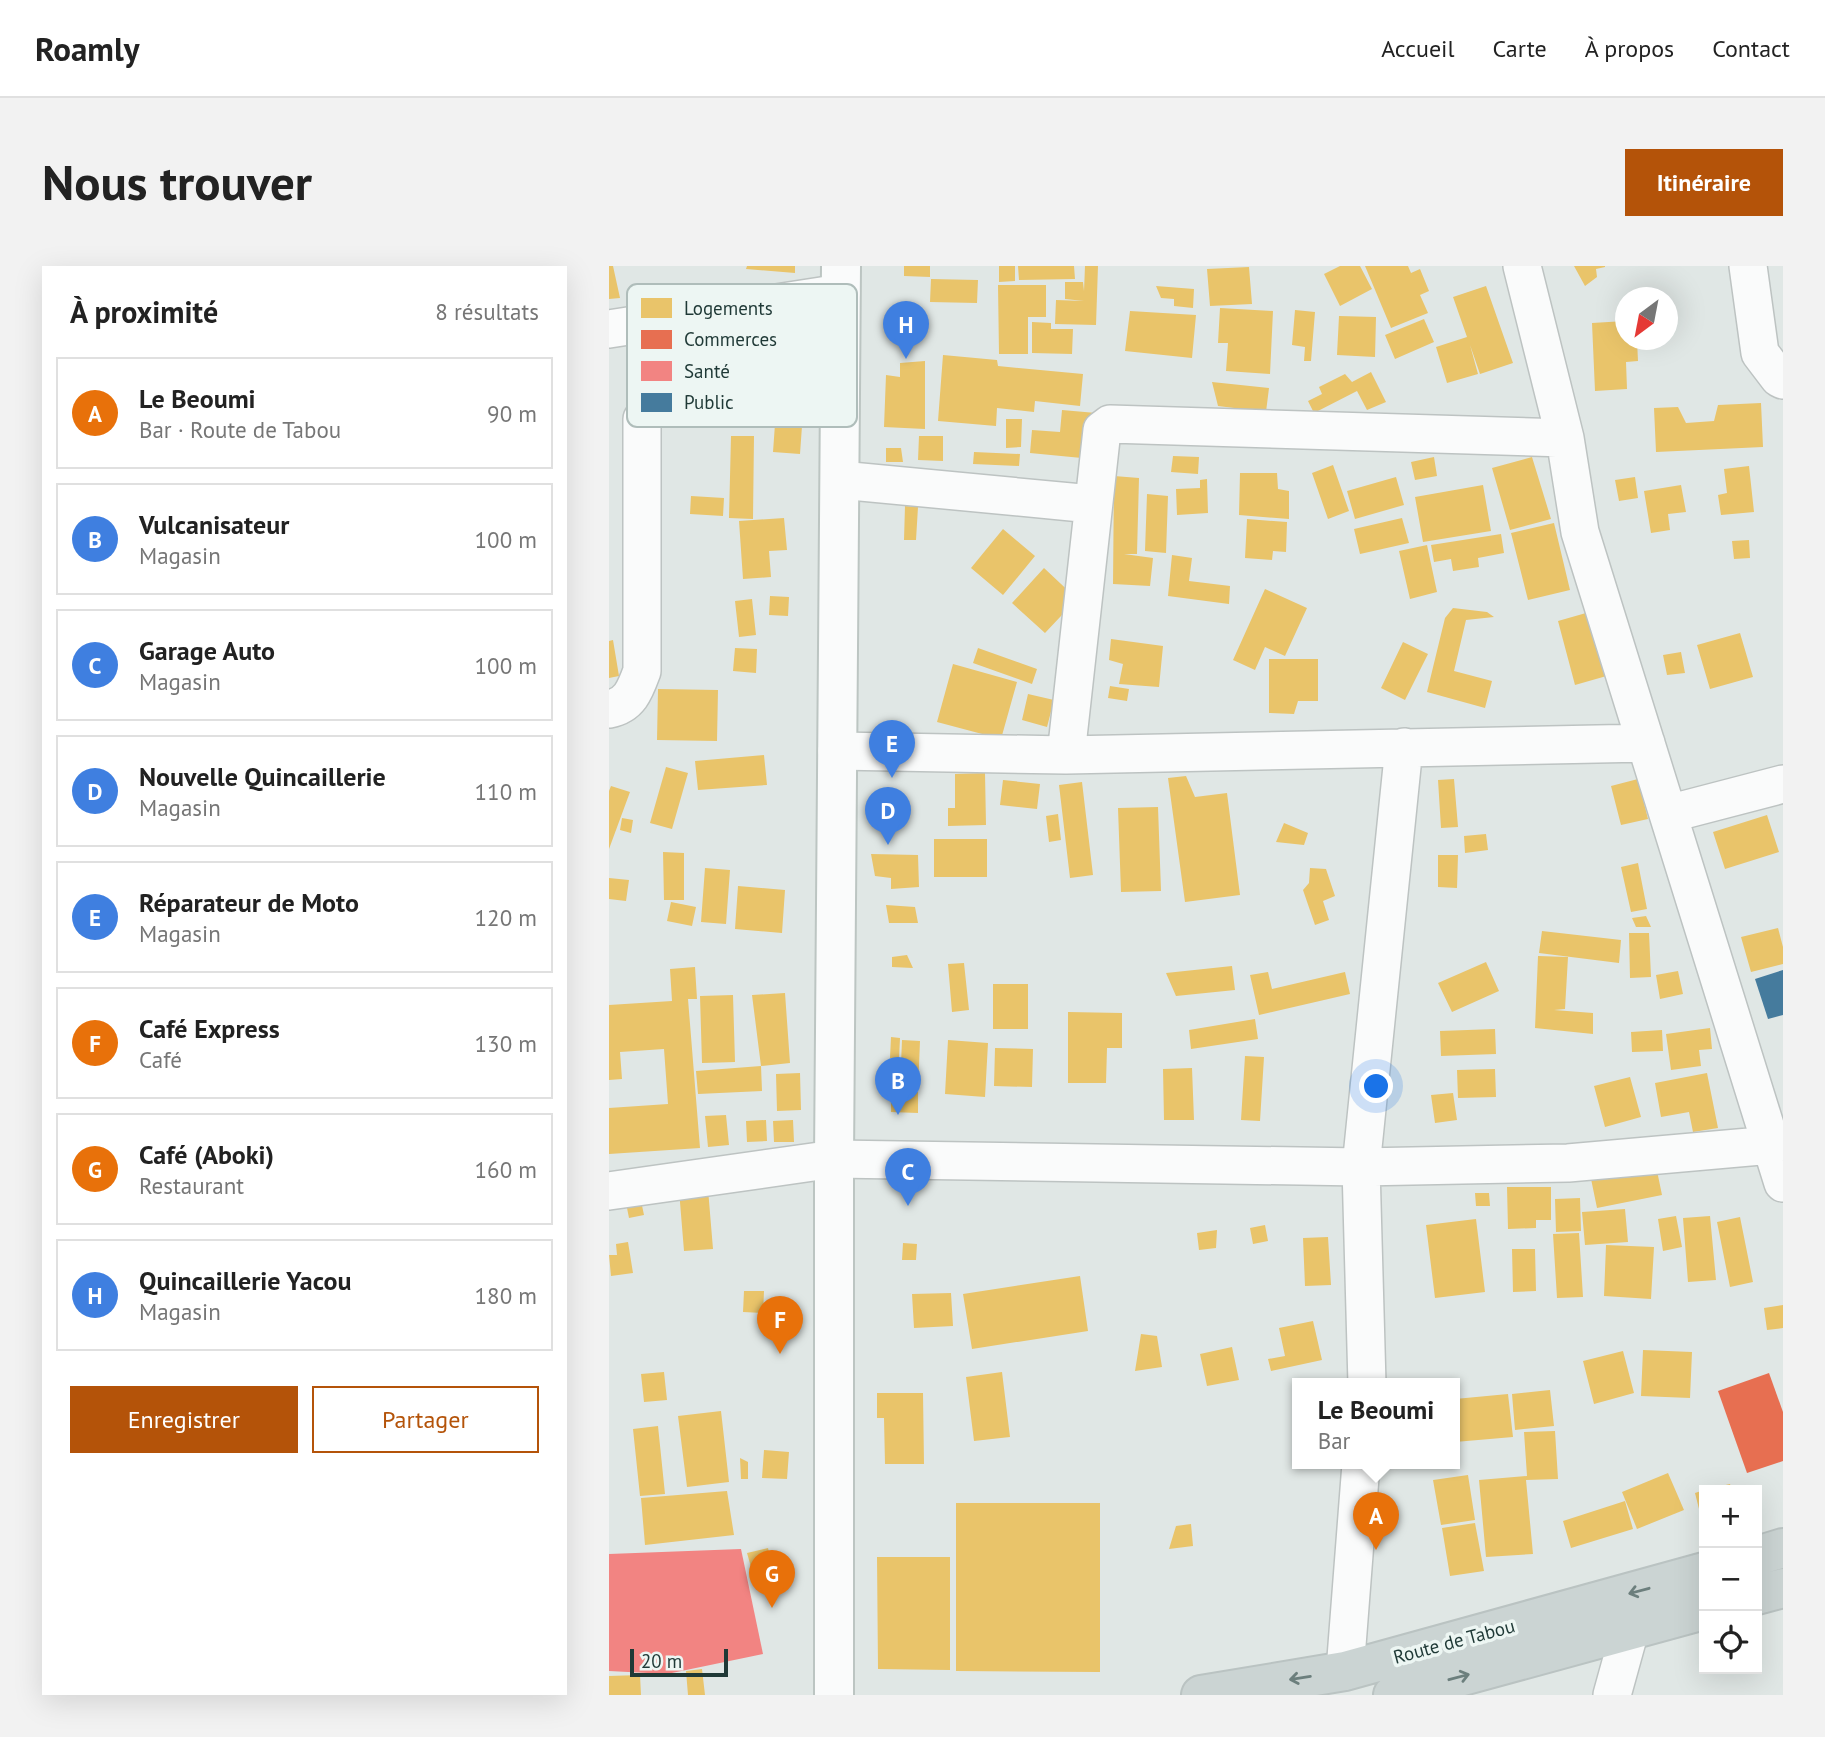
<!DOCTYPE html>
<html lang="fr">
<meta charset="utf-8">
<style>
:root{--surface:#fff;--page:#f2f2f2;--text:#222;--muted:#767676;--line:#e0e0e0;--accent:#b45309}
body{margin:0;font-family:"PT Sans",sans-serif;background:var(--page);color:var(--text)}
.controls{position:absolute;right:21px;bottom:21px;display:grid;overflow:hidden;border-radius:0px;box-shadow:0 7px 28px #0002}
.controls button{width:63px;height:63px;display:grid;place-items:center;padding:0;border:0;border-bottom:2px solid var(--line);background:var(--surface);color:var(--text);font:35px sans-serif}
.compass{position:absolute;left:1006px;top:21px;width:63px;height:63px;border-radius:50%;background:var(--surface);box-shadow:0 7px 28px #0002;rotate:212deg}
.scale{position:absolute;left:21px;bottom:18px;width:98px;box-sizing:border-box;padding-left:7px;border:4px solid #1f3936;border-top:0;font-size:19px;line-height:24px;white-space:nowrap;color:#1f3936;-webkit-text-stroke:5px #edf6f3;paint-order:stroke}
.you{position:absolute;left:768px;top:821px;width:24px;height:24px;margin:-18px;border:5px solid #fff;border-radius:50%;background:#1a73e8;box-shadow:0 0 0 10px #1a73e833}
.badge{display:grid;place-items:center;width:46px;height:46px;border-radius:50%;background:var(--accent);color:#fff;font-size:23px;font-weight:700}
.pin{position:absolute;translate:-50% -58px;filter:drop-shadow(0 2px 4px #0008)}
.pin::after{content:'';position:absolute;top:37px;width:24px;height:21px;background:inherit;clip-path:polygon(0 0,100% 0,50% 100%)}
.popup{position:absolute;left:683px;top:1112px;width:168px;height:91px;box-sizing:border-box;display:grid;place-content:center;border-radius:0px;background:var(--surface);filter:drop-shadow(0 2px 5px #0005);font-size:23px;white-space:nowrap;color:var(--muted)}
.popup b{font-size:26px;color:var(--text)}
.popup::after{content:'';position:absolute;left:50%;top:100%;margin-left:-14px;border:14px solid transparent;border-top-color:var(--surface)}
.list{margin:0;padding:0;list-style:none}
h2{display:flex;justify-content:space-between;align-items:center;height:91px;margin:0;padding:0 28px;font-size:30px}
h2 small{font-size:23px;font-weight:400;color:var(--muted)}
.list li{display:grid;grid-template-columns:46px 1fr auto;gap:21px;align-items:center;box-sizing:border-box;height:112px;margin:0 14px 14px;padding:0 14px;border:2px solid var(--line);border-radius:0px}
.list b{display:block;font-size:26px;white-space:nowrap}
.list p{margin:0;font-size:23px;white-space:nowrap;color:var(--muted)}
.list em{font-size:23px;font-style:normal;color:var(--muted)}
.actions{display:flex;gap:14px;padding:21px 28px}
.actions a{flex:1;padding:16px 0;border:2px solid var(--accent);border-radius:0px;text-align:center;font-size:24px;color:var(--accent)}
.actions .main{background:var(--accent);color:#fff}
.icon{flex:none;width:38px;height:38px;fill:none;stroke:currentColor;stroke-width:2;stroke-linecap:round;stroke-linejoin:round}
.map{position:relative;flex:none;width:1174px;height:1429px;overflow:hidden;border-radius:0px}
header{display:flex;align-items:center;gap:42px;box-sizing:border-box;height:98px;padding:0 35px;background:var(--surface);border-bottom:2px solid var(--line)}
header strong{font-size:33px}
nav{display:flex;gap:38px;margin-inline-start:auto;font-size:24px}
.intro{display:flex;align-items:center;justify-content:space-between;box-sizing:border-box;height:168px;padding:0 42px}
h1{margin:0;font-size:49px}
.button{padding:18px 32px;border-radius:0px;background:var(--accent);color:#fff;font-size:24px;font-weight:700}
main{display:flex;gap:42px;padding:0 42px}
aside{flex:1;background:var(--surface);border-radius:0px;box-shadow:0 7px 28px #0002}
.map>svg:first-child{display:block}
.homes{fill:#e9c46a}
.shops{fill:#e76f51}
.health{fill:#f28482}
.public{fill:#457b9d}
.lines{fill:none;stroke-linecap:round;stroke-linejoin:round}
.street-casing{stroke:#bdc3c2;stroke-width:40}
.secondary-casing{stroke:#bcc5c2;stroke-width:42}
.primary-casing{stroke:#bac3c2;stroke-width:42}
.street{stroke:#fafbfb;stroke-width:37}
.secondary{stroke:#fafbfb;stroke-width:38}
.primary{stroke:#cbd4d3;stroke-width:38}
.oneway{stroke:#6c7f7d}
.labels{text-anchor:middle;stroke-width:7;stroke-linejoin:round;paint-order:stroke}
.street-label{font-size:19px;fill:#1f3936;stroke:#edf6f3}
.key{fill:#edf6f3;stroke:#afbdba;stroke-width:2}
.key-label{font-size:19px;fill:#1f3936}
</style>
<header>
<strong>Roamly</strong>
<nav><a>Accueil</a><a>Carte</a><a>À propos</a><a>Contact</a></nav>
</header>
<div class="intro"><h1>Nous trouver</h1><a class="button">Itinéraire</a></div>
<main>
<aside>
<h2>À proximité<small>8 résultats</small></h2>
<ul class="list">
<li><span class="badge" style="background:#e8710a">A</span><div><b>Le Beoumi</b><p>Bar · Route de Tabou</p></div><em>90 m</em></li>
<li><span class="badge" style="background:#3f7fe0">B</span><div><b>Vulcanisateur</b><p>Magasin</p></div><em>100 m</em></li>
<li><span class="badge" style="background:#3f7fe0">C</span><div><b>Garage Auto</b><p>Magasin</p></div><em>100 m</em></li>
<li><span class="badge" style="background:#3f7fe0">D</span><div><b>Nouvelle Quincaillerie</b><p>Magasin</p></div><em>110 m</em></li>
<li><span class="badge" style="background:#3f7fe0">E</span><div><b>Réparateur de Moto</b><p>Magasin</p></div><em>120 m</em></li>
<li><span class="badge" style="background:#e8710a">F</span><div><b>Café Express</b><p>Café</p></div><em>130 m</em></li>
<li><span class="badge" style="background:#e8710a">G</span><div><b>Café (Aboki)</b><p>Restaurant</p></div><em>160 m</em></li>
<li><span class="badge" style="background:#3f7fe0">H</span><div><b>Quincaillerie Yacou</b><p>Magasin</p></div><em>180 m</em></li>
</ul>
<div class="actions"><a class="main">Enregistrer</a><a>Partager</a></div>
</aside>
<div class="map">
<svg width="1174" height="1429" viewBox="0 0 1174 1429">
<rect width="100%" height="100%" fill="#e0e7e5"/>
<path class="homes" d="M0,0H4L11,32L0,33Z
M138,0H186V7L137,3Z
M295,0H321V11L295,10Z
M390,0H406V15L390,16Z
M409,0H465L466,13L410,14Z
M476,0H489L487,59L446,58L447,34L475,35L456,33V16H474L475,25Z
M731,0H751L763,23L731,40L715,8Z
M756,0H799L802,7L811,3L820,25L811,29L819,47L782,62Z
M965,0H996V1L987,3L988,11L976,20Z
M640,1L643,38L601,40L598,3Z
M322,13L369,14L368,37L321,36Z
M389,19H437V51H419V88H390Z
M547,20L585,23L584,42L565,40V33L552,32Z
M877,20L904,97L871,108L861,79L869,108L838,117L827,81L858,71L844,31Z
M611,42L664,45L661,108L617,105L619,77H609Z
M686,44L706,46L702,95H695L696,81L683,79Z
M521,45L587,49L583,92L516,85Z
M179,46L192,80L144,98L132,63Z
M730,50L767,51L766,91L728,89Z
M815,53L825,76L786,93L776,69Z
M1016,55V74H1028L1029,95L1017,96L1018,123L986,125L983,57Z
M423,56L442,57V63H464L463,88L423,87Z
M124,63L136,97L108,107L96,73Z
M334,89L388,94L389,100L474,108L471,140L426,135L425,146L388,142L387,160L329,155Z
M316,95V163L275,161L277,109L291,111V97Z
M762,106L777,136L758,144L748,125L705,147L699,135L713,128L710,121L736,108L743,116Z
M603,116L660,122L657,146L609,140Z
M69,137L94,138V161L68,160Z
M1152,137L1154,181L1047,186L1045,142L1069,141L1077,157L1105,155L1109,139Z
M167,144L194,146L191,188L164,186Z
M453,144L487,147L483,193L421,187L423,164L451,166Z
M397,153H413L412,181L397,182Z
M122,170H145L144,253L120,252Z
M310,170H334V195L309,194Z
M277,182H292L294,196H277Z
M365,186L411,188L410,200L364,198Z
M564,190L590,191L589,208L562,206Z
M825,191L828,210L806,214L802,196Z
M923,191L942,253L901,264L883,202Z
M724,199L740,245L719,253L703,207Z
M1140,200L1145,246L1112,249L1109,229L1118,227L1115,203Z
M631,207H668L669,223L680,225V253L630,249Z
M505,210L530,212L528,288H515L544,292L541,320L504,318Z
M787,211L795,239L746,253L738,225Z
M1026,211L1029,232L1010,235L1006,214Z
M598,213L599,247L568,249L567,223L591,222V214Z
M874,219L882,265L814,276L806,231Z
M1072,219L1077,246L1059,248L1061,264L1042,267L1035,225Z
M538,228L559,230L557,287L536,285Z
M82,230L115,232L114,250L81,248Z
M296,240L309,241L307,274H295Z
M175,252L178,284L160,285L162,311L134,313L130,255Z
M793,252L800,277L751,288L745,263Z
M638,253L678,256L677,286L664,285L663,294L636,292Z
M945,257L961,324L919,334L902,267Z
M394,263L426,290L394,329L362,302Z
M892,268L895,287L869,292L870,301L844,305L842,293L825,296L822,279Z
M1140,274L1141,292L1125,293L1123,275Z
M818,279L828,326L801,333L790,285Z
M563,289L583,292L580,315L621,320L620,338L559,330Z
M435,302L468,333L436,367L403,337Z
M656,323L698,342L676,390L656,381L646,404L624,394Z
M161,330L180,331L179,350L160,349Z
M143,333L147,369L130,371L126,335Z
M844,342L878,346L885,351L857,354L845,405L883,415L876,442L818,426L836,352Z
M984,345L1008,407L966,419L949,355Z
M1131,367L1144,411L1101,423L1088,379Z
M502,373L554,380L550,421L510,418L514,398L500,394Z
M4,374L10,410L0,412V375Z
M794,376L819,388L796,434L772,422Z
M126,382L148,383L147,407L124,405Z
M369,382L428,403L423,418L364,397Z
M1072,386L1076,407L1058,409L1054,389Z
M660,393H709V435H689L685,448L660,447Z
M344,398L408,416L392,473L328,456Z
M501,420L520,423L518,435L499,432Z
M49,423L109,424L108,475L48,474Z
M419,428L445,434L438,461L413,454Z
M155,489L158,519L89,524L86,495Z
M57,501L79,507L63,563L41,557Z
M376,507L377,559L339,560V542H346V508Z
M577,510L586,531L618,527L631,629L576,636L559,512Z
M845,513L849,561L832,562L829,514Z
M1029,513L1039,553L1012,559L1002,520Z
M394,514L431,518L428,543L391,539Z
M473,516L484,609L461,612L450,519Z
M2,520L21,526L0,583V525Z
M549,541L552,625L512,626L509,542Z
M449,548L452,574L440,576L437,550Z
M1158,549L1170,586L1116,603L1104,566Z
M13,552L24,554L22,567L11,564Z
M675,557L699,567L695,579L667,576Z
M877,568L879,584L856,587L855,570Z
M325,573H378V611H325Z
M54,586L75,587V634H55Z
M262,588L309,589L310,621L282,623V612L266,610Z
M829,589H849L848,622L829,621Z
M1029,597L1038,643L1022,646L1012,601Z
M96,602L121,604L117,658L92,656Z
M701,602L717,603L726,630L714,635L720,654L706,659L694,624L700,617Z
M0,612L20,614L17,635L0,633Z
M129,620L176,624L173,667L126,663Z
M62,636L87,641L83,660L58,655Z
M277,639L306,641L309,657H280Z
M1037,650L1042,661H1027L1023,652Z
M1169,662L1174,681V698L1142,706L1132,671Z
M933,665L1012,674L1010,697L930,687Z
M1020,667H1040L1042,711L1021,712Z
M298,689L304,702L283,701V691Z
M929,690L959,691L956,743L945,744L984,747V768L926,762Z
M877,696L890,725L843,746L829,717Z
M355,697L360,744L343,746L339,698Z
M623,700L626,724L567,730L557,707Z
M86,701L88,733H79L91,882L0,888V842L59,838L55,783L11,786L13,813L0,814V739L63,735L61,703Z
M1069,705L1074,728L1051,733L1047,709Z
M659,706L663,723L736,706L741,728L650,749L641,709Z
M384,718H419V763H384Z
M176,727L181,797L152,800L153,825L89,828L87,805L152,800L143,729Z
M124,729L126,796L93,797L91,730Z
M459,746L513,747V782H498L497,817H459Z
M646,753L649,773L582,783L580,764Z
M1101,762L1103,783L1090,784L1092,800L1062,804L1057,768Z
M886,763L887,788L832,790L831,765Z
M1053,764L1054,785L1023,786L1022,766Z
M282,771L291,772L290,793L281,792Z
M293,774L311,775L309,824L291,822Z
M339,774L379,777L376,831L336,828Z
M386,782L424,783L423,821L385,820Z
M636,790L655,791L651,855L632,854Z
M583,802L585,854H555L554,803Z
M886,803L887,831L849,832L848,804Z
M191,807L192,844L168,845L167,808Z
M1098,807L1109,862L1084,866L1080,846L1052,851L1046,817Z
M1021,811L1032,851L996,861L985,820Z
M291,825L309,826V847L282,846V829H291Z
M844,827L848,854L826,857L822,829Z
M117,849L120,879L99,881L96,850Z
M157,854L158,875L138,876L137,855Z
M184,854L185,876H165L164,855Z
M1046,895L1053,929L988,942L981,908Z
M898,921H942V954H927V962L899,963Z
M99,923L104,983L75,985L70,924Z
M866,927H880L881,940H867Z
M31,930L35,949L20,952L16,932Z
M971,932L972,965L947,966L946,933Z
M1016,943L1019,976L976,979L973,946Z
M1067,950L1073,981L1054,985L1049,953Z
M1101,950L1107,1014L1079,1016L1074,952Z
M1131,951L1144,1016L1121,1021L1108,956Z
M867,953L876,1026L826,1032L817,959Z
M656,959L659,975L644,978L641,962Z
M608,964L607,982L590,984L588,967Z
M970,967L974,1031L948,1032L944,968Z
M719,971L722,1019L696,1020L694,972Z
M19,976L24,1007L2,1010L0,989H8L7,978Z
M294,977L308,978L307,994H293Z
M997,979L1045,981L1042,1033L995,1030Z
M903,983H926L927,1025L904,1026Z
M471,1010L479,1065L363,1083L354,1028Z
M135,1025H155L154,1047L134,1046Z
M342,1027L344,1060L305,1062L303,1028Z
M1174,1039V1062L1158,1064L1155,1042Z
M704,1055L713,1094L662,1105L659,1093L676,1090L670,1062Z
M532,1068L548,1070L553,1101L526,1105Z
M623,1081L630,1114L598,1120L591,1088Z
M1034,1084L1083,1086L1081,1132L1032,1130Z
M1014,1085L1025,1127L985,1138L974,1095Z
M55,1106L58,1134L35,1136L32,1108Z
M393,1106L401,1171L365,1175L357,1111Z
M941,1124L945,1160L906,1164L903,1128Z
M268,1127H314L315,1198H276L275,1152H268Z
M899,1128L904,1171L846,1176V1133Z
M112,1145L120,1216L78,1221L69,1150Z
M49,1160L56,1228L31,1230L24,1163Z
M946,1165L949,1213L917,1214L924,1288L877,1291L870,1214L918,1210L915,1166Z
M155,1184L180,1186L178,1213L153,1212Z
M131,1192L139,1196V1213H132Z
M1059,1207L1075,1244L1028,1263L1013,1226Z
M859,1209L866,1254L832,1259L824,1214Z
M1121,1218L1123,1224H1100L1099,1223Z
M1095,1224V1259H1094L1086,1227Z
M118,1225L125,1269L36,1279L32,1232Z
M1016,1235L1024,1263L962,1282L954,1255Z
M347,1237H491V1406L347,1405Z
M866,1257L875,1305L841,1310L833,1262Z
M582,1258L584,1280L560,1283L567,1260Z
M159,1282L164,1303L144,1308L138,1287Z
M268,1291H341V1404L269,1403Z
M93,1403L96,1429H79L77,1405Z
M31,1409L32,1429H0V1410Z"/>
<path class="shops" d="M1160,1107L1174,1146V1195L1138,1207L1109,1125Z"/>
<path class="health" d="M132,1283L154,1388L58,1408L0,1405V1288Z"/>
<path class="public" d="M1174,704V749L1159,753L1146,713Z"/>
<g class="lines">
<g class="street-casing">
<path id="street" d="M913,0L956,172L971,266L1174,917
M1139,0L1151,87L1170,112L1174,114
M0,63L232,27
M231,214L483,238
M0,443C21,439 26,424 33,405V153
M228,485L457,489L1037,477
M457,489L493,164L501,158L956,172
M1059,548L1174,518
M0,925L225,893L752,901L959,897L1163,879
M758,1118L752,901L795,481
M736,1405L752,1198
M1003,1429L1021,1364"/>
</g>
<g class="secondary-casing">
<path id="secondary" d="M225,1429V893L232,0"/>
</g>
<g class="primary-casing">
<path id="primary" d="M1148,1290L1174,1282
M1148,1329L1174,1322
M592,1429L736,1405L1095,1306
M784,1429L1095,1344"/>
</g>
<use href="#street" class="street"/>
<use href="#secondary" class="secondary"/>
<use href="#primary" class="primary"/>
</g>
<defs><path id="oneway-shaft" d="M-6 0H5M1.5-3L5.5 0L1.5 3" fill="none" stroke-width="1.6" stroke-linecap="round" stroke-linejoin="round" transform="scale(1.75)"/></defs>
<g class="oneway">
<use href="#oneway-shaft" transform="translate(1030 1325) rotate(165)"/>
<use href="#oneway-shaft" transform="translate(850 1411) rotate(-15)"/>
<use href="#oneway-shaft" transform="translate(691 1412) rotate(171)"/>
</g>
<g class="labels">
<g class="street-label">
<text transform="translate(845 1375) rotate(-15)" y="7">Route de Tabou</text>
</g>
</g>
<rect x="18" y="18" width="230" height="143" rx="10" class="key"/>
<rect x="32" y="32" width="31" height="20" fill="#e9c46a"/>
<rect x="32" y="64" width="31" height="19" fill="#e76f51"/>
<rect x="32" y="95" width="31" height="20" fill="#f28482"/>
<rect x="32" y="127" width="31" height="19" fill="#457b9d"/>
<g class="key-label">
<text x="75" y="49">Logements</text>
<text x="75" y="80">Commerces</text>
<text x="75" y="112">Santé</text>
<text x="75" y="143">Public</text>
</g>
</svg>
<div class="controls">
<button>+</button>
<button>−</button>
<button><svg class="icon" aria-label="locate" viewBox="0 0 24 24"><circle cx="12" cy="12" r="6"/><path d="M12 2v4M12 18v4M2 12h4M18 12h4"/></svg></button>
</div>
<svg class="compass" viewBox="-18 -18 36 36"><path d="M0-13l5 13h-10z" fill="#e53935"/><path d="M0 13l5-13h-10z" fill="#767676"/></svg>
<div class="scale">20 m</div>
<div class="you"></div>
<div class="pin badge" style="left:767px;top:1284px;background:#e8710a">A</div>
<div class="popup"><b>Le Beoumi</b>Bar</div>
<div class="pin badge" style="left:289px;top:849px;background:#3f7fe0">B</div>
<div class="pin badge" style="left:299px;top:940px;background:#3f7fe0">C</div>
<div class="pin badge" style="left:279px;top:579px;background:#3f7fe0">D</div>
<div class="pin badge" style="left:283px;top:512px;background:#3f7fe0">E</div>
<div class="pin badge" style="left:171px;top:1088px;background:#e8710a">F</div>
<div class="pin badge" style="left:163px;top:1342px;background:#e8710a">G</div>
<div class="pin badge" style="left:297px;top:93px;background:#3f7fe0">H</div>
</div>
</main>
